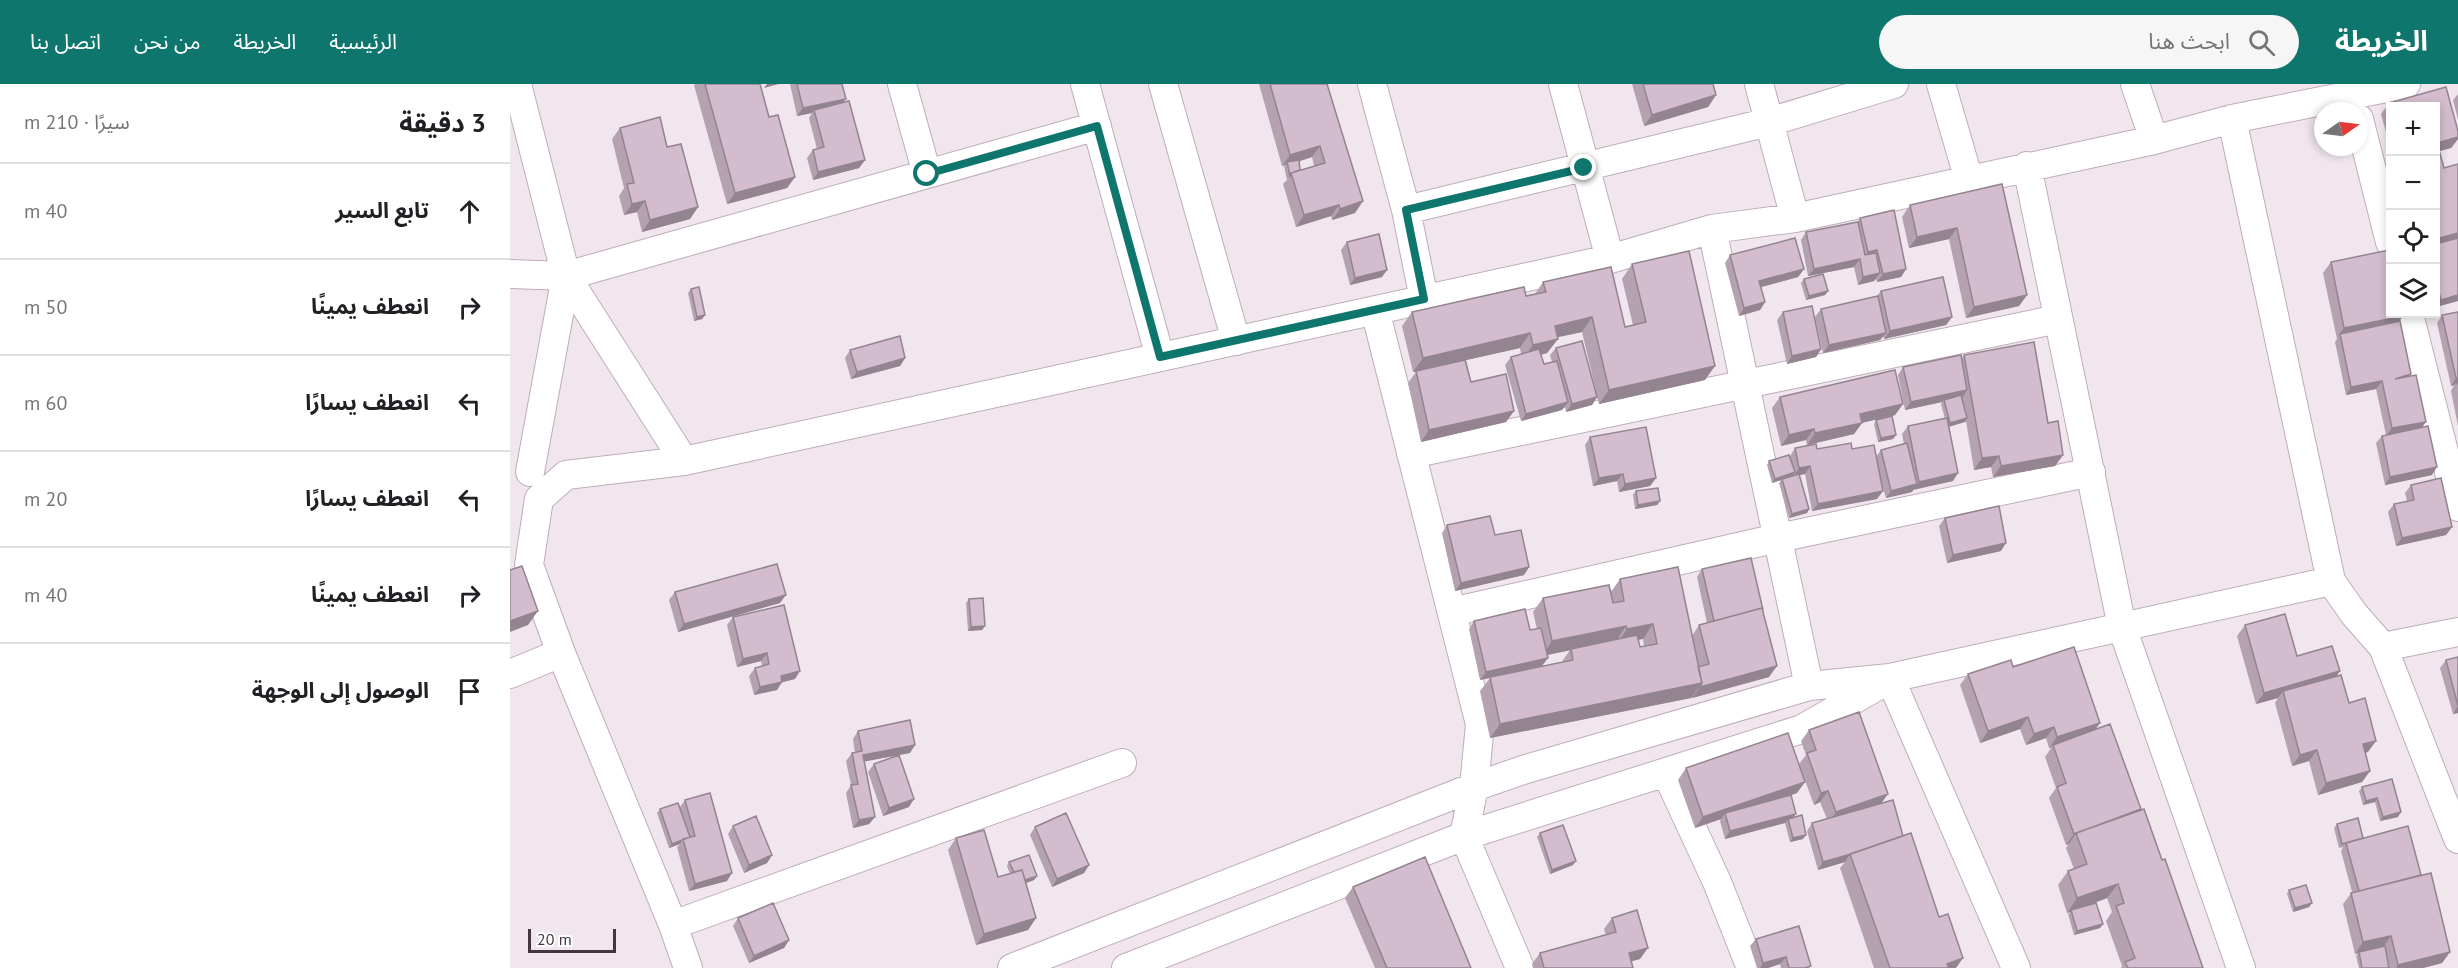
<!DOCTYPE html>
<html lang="ar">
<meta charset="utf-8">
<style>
:root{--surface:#fff;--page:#f6f6f6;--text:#202124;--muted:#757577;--line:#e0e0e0;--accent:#0f766e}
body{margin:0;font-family:"PT Sans","Noto Sans Arabic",sans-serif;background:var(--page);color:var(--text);direction:rtl}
.controls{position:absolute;right:18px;top:18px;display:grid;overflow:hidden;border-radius:0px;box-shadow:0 3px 9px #0003}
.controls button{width:54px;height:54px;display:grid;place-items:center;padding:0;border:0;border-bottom:2px solid var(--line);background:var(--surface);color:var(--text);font:30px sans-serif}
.compass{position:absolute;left:1804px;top:18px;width:54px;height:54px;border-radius:50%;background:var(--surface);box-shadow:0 3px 9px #0003;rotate:76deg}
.scale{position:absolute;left:18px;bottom:15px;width:88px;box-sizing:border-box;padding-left:6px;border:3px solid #433640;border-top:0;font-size:16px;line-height:21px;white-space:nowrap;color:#433640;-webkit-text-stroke:4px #fff;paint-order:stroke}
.stop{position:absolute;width:18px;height:18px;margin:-14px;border:4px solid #0f766e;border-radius:50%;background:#fff}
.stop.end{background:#0f766e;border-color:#fff;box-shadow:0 2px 6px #0008}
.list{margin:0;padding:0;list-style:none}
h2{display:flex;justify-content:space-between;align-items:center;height:78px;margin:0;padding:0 24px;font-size:26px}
h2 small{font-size:20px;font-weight:400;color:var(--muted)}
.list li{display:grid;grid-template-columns:39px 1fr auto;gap:18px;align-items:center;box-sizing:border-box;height:96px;padding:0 24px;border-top:2px solid var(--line)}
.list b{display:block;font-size:22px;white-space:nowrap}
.list em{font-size:20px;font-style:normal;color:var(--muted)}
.icon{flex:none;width:33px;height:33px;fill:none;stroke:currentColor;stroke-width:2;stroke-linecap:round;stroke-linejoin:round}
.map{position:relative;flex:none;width:1948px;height:884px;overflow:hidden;direction:ltr}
header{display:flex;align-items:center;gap:36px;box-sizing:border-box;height:84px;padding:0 30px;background:var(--accent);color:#fff}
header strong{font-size:28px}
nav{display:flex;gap:33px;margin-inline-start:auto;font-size:21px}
.search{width:420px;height:54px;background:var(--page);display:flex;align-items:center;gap:15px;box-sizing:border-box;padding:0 21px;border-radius:33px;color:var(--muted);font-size:22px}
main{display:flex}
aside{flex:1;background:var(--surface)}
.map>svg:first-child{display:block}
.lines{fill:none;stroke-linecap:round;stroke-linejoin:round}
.minor-casing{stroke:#bfacb9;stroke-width:30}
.minor{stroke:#fff;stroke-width:28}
.wall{fill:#b5a2b0;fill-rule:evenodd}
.shaded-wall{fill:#938490}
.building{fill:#d2bccd;stroke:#938490;stroke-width:1.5}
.route{stroke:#0f766e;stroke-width:8}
</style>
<header>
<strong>الخريطة</strong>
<div class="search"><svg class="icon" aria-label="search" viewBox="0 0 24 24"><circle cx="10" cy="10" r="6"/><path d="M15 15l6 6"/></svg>ابحث هنا</div>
<nav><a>الرئيسية</a><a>الخريطة</a><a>من نحن</a><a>اتصل بنا</a></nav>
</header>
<main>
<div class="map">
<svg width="1948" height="884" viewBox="0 0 1948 884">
<rect width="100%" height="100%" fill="#f1e6ee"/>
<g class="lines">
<g class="minor-casing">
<path id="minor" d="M7,0L56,192
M392,0L417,90
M575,0L650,273
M653,0L726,257
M862,0L896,126L914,215
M1053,0L1100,175
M1249,0L1285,134
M1431,0L1459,96
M1625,0L1644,56
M1722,35L1821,497L1844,530L1873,563L1948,755
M1849,35L1880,158
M1517,82L1612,543L1731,884
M896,126L1259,38L1384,0
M1202,145L1299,602
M0,190L56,192L587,42
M865,226L970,640L964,703L954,752L1010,884
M1899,230L1948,423
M901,370L1548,235
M20,388L56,192L174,377
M942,528L1268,454L1581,388
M1873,563L1948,548
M51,569L163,841L178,884
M0,590L51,569L19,481L29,415L56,391L174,377L1100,175L1202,145L1285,134L1644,56L1722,35L1896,0
M1156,688L1207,798L1241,884
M163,841L612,679
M502,884L964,703L1016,685L1299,602L1380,594
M616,884L954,752L1292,645L1371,600
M1506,884L1380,594L1821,497"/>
</g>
<use href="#minor" class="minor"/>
</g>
<path class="wall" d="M185,0H250L259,33L285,93L277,104L217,120L184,1Z
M280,0H332L333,18L355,76L349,84L303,96L297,74L303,66L307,65L299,34L302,29L287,32Z
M749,0H817L845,129L822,136L821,132L786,143L773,100L777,96L774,82L775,81L772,82ZM802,73L804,82L790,86L789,77Z
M1122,0H1203L1206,11L1198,23L1134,42Z
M1936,3L1948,47V55L1941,64L1929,67L1934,84L1948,80V217L1926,223V22H1881V66L1871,30L1879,19Z
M1948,10V36L1943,16Z
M110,44L157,63L188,123L180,135L132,148L127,128L114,131L109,112L114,104L102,55Z
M1492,100L1517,211L1509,222L1456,234L1439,155L1399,164L1392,133L1400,121Z
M1350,134L1396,185L1391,193L1367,198L1366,195L1364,197L1348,201L1344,183L1298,192L1291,156L1296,148L1348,138Z
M837,158L872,193L840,201L831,166Z
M1220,171L1294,185L1288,193L1251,203L1255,218L1250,226L1229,232L1215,179Z
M1821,178L1893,232L1889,237L1912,343L1922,391L1875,401L1866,359L1872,352L1876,351L1866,305L1836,311L1825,258L1827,255L1813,189Z
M1122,180L1195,296L1089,320L1087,313L1082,321L1056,328L1055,323L1052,326L1011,337L995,281L1001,273L1011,270L1010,264L956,276L961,298L1004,327L996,338L911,358L898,299L906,288H903L892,242L902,228L1016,212L1025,210L1033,198L1115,243L1123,241L1112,195ZM1072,248L1086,307L1046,264L1040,271L1042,278L1034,280L1031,271L1037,269L1048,255L1047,253Z
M1294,195L1318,207L1315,211L1296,216L1291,199Z
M181,205L195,231L192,235L184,237L178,209Z
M1371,207L1442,233L1436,241L1374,255L1373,252L1370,256L1313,269L1305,233L1311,225L1366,213Z
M1273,228L1311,265L1306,273L1277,280L1267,236Z
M1948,228V342L1941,307L1944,301L1941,302L1927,239L1932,231Z
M340,266L395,274L390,282L341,295L335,274Z
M1454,271L1538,339L1553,371L1545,382L1483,393L1481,383L1464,386L1456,337L1455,338L1439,343L1443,397L1403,405L1402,408L1376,414L1370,393L1367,415L1302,427L1295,390L1289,391L1299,425L1297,429L1279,434L1269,399L1272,396L1262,399L1257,381L1259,377L1280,372L1285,364L1307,365H1342L1366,373L1371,366L1394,360L1392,350L1398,342L1435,335L1431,320L1432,318L1395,326L1388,291L1393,283L1452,274Z
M1270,313L1393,320L1385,331L1382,332L1386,351L1383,355L1368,358L1364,340L1366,336L1381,332L1352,339L1344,350L1297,361L1296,356L1271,362L1262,324Z
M1080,353L1146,394L1140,402L1109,408L1107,397L1083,402L1075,361Z
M1901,401L1942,443L1936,451L1886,462L1878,428L1884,420L1897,417L1895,409Z
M1126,407L1150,417L1147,421L1125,425L1123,411Z
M1435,434L1491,467L1437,479L1429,442Z
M937,441L985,451L1019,483L1014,491L945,507L932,449Z
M1192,485L1252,527L1259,593L1182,614H1181L980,654L970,607L980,594L970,596L959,545L964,537L1020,546L1027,545L1023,528L1033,514L1101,508L1110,495L1182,552L1189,541L1197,539L1187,493ZM1128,555H1133L1134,562L1130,563ZM1060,566L1051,579L1002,589L1032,582L1037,571Z
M165,508L270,519L168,548L159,516Z
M459,515L475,542L472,546L458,547L456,519Z
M223,533L285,595L272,598L267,606L244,611L239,592L245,584L252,582L251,577L227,583L217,541Z
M1735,541L1787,572L1826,592L1839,619L1858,668L1855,669L1860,687L1852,698L1808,711L1799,677L1782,682L1765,619L1768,614L1746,620L1727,552Z
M1948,573V629L1943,630L1930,584L1936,576Z
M1503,583L1590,639L1584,646L1631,725L1630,726L1652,776L1693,884H1611L1612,882L1596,837L1602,828L1597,814L1574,823L1593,840L1590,844L1564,851L1558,830L1560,828L1557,829L1548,801L1558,787L1564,785L1556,764L1559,760L1556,761L1539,714L1546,704L1535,673L1541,664H1539L1536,654L1516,661L1510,645L1470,659L1450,601L1458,590Z
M1299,646L1372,719L1393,752L1446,884H1364L1330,784L1335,778L1308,786L1297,747L1302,739L1317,735L1310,718L1304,721L1289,680L1296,671L1291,657Z
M348,647L400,669L354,677L365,733L359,740L343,744L336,709L341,701L336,677L342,669H345L343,655Z
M364,680L399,723L373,732L358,688Z
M1176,684L1287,709L1281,711L1283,734L1293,755L1280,758L1275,739L1215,755L1210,737L1211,735L1185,744L1168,696Z
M1882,695L1888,733L1870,737L1865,718L1853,721L1849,707L1852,703Z
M175,716L217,797L179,807L167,763L170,760L159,764L147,729L150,725L170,723Z
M1827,740L1853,754L1911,791L1940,868L1932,879L1913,884H1849L1846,872L1848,869L1845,870L1833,820L1842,808L1831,767L1833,763L1829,764L1824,744Z
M223,742L262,771L257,779L234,789L218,750Z
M525,743L579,781L574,789L542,803L520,751Z
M1030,749L1063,781L1040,790L1027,753Z
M446,754L488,793L500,790L497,782L499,778L527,792L524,796L516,799L526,834L518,846L466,861L438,766Z
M843,803L961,884H865L835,814Z
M1779,806L1802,819L1799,823L1783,828L1777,810Z
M228,834L279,856L274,864L239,879L223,842Z
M1102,834L1130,875L1122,877L1123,884H1023L1022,880L1030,869L1096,851L1094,845Z
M1246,855L1301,882L1299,884H1271L1270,880L1258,884H1247L1240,862Z"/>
<path class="shaded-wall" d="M257,0H269L254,4Z
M1206,11L1198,23L1134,42L1142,31Z
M336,15L330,23L304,26L302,29L287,32L293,24Z
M1948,53V55L1941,64L1926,68L1927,59Z
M810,62L802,73L778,81L777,78L775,81L772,82L780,71Z
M355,76L349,84L303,96L308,88Z
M285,93L277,104L217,120L225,109Z
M135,117L127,128L114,131L122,120Z
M853,117L845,129L822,136L830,125Z
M829,121L821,132L786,143L794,131Z
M188,123L180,135L132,148L140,136Z
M1447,144L1439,155L1399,164L1407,153Z
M1948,149V158L1926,164V155Z
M1367,166L1362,174L1352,176L1358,168Z
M1350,175L1344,183L1298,192L1304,185Z
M1294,185L1288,193L1244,205L1249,197Z
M1396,185L1391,193L1367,198L1373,190Z
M877,186L872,193L840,201L845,194Z
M1370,189L1364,197L1348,201L1353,193Z
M1318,207L1315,211L1296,216L1299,212Z
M1517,211L1509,222L1456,234L1464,223Z
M1948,211V217L1926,223L1931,216Z
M1255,218L1250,226L1229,232L1234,224Z
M195,231L192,235L184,237L187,233Z
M1893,232L1885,243L1830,250L1826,255L1834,244Z
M1082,233L1072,248L1035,256L1045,242Z
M1442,233L1436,241L1374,255L1380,247Z
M1020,249L1010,264L903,288L913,274Z
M1376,249L1370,256L1313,269L1319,261Z
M1048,255L1037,269L1013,275L1023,261Z
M1311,265L1306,273L1277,280L1282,272Z
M395,274L390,282L341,295L347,288Z
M1205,282L1195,296L1089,320L1099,306Z
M1946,294H1948V301L1946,299L1944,301L1941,302Z
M1872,297L1866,305L1836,311L1841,303Z
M1457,306L1452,314L1434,316L1432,318L1395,326L1401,318Z
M1087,313L1082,321L1056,328L1062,320Z
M1058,318L1052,326L1011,337L1016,330Z
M1393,320L1385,331L1342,341L1350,330Z
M1004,327L996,338L911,358L919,346Z
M1457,334L1455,338L1437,343L1440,339Z
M1916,338L1910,346L1876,352L1882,344Z
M1352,339L1344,350L1297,361L1305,349Z
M1304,345L1296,356L1271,362L1279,351Z
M1386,351L1383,355L1368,358L1371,354Z
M1553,371L1545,382L1483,393L1491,382Z
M1489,372L1481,383L1464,386L1472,374Z
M1300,382L1295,390L1284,392L1289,384Z
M1927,383L1922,391L1875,401L1880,393Z
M1285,388L1282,392L1262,399L1265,395Z
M1448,389L1443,397L1403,406L1409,398Z
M1113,390L1107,397L1083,402L1089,394Z
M1146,394L1140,402L1109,408L1115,400Z
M1407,400L1402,408L1376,414L1381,407Z
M1373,407L1367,415L1302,427L1308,420Z
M1150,417L1147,421L1125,425L1128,421Z
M1299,425L1297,429L1279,434L1282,430Z
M1942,443L1936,451L1886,462L1892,454Z
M1496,459L1491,467L1437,479L1443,471Z
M1019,483L1014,491L945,507L951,499Z
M276,511L270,519L168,548L174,540Z
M28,527L18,541L0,548V537Z
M1143,540L1133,555L1107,560L1117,545Z
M475,542L472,546L458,547L461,543Z
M1116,542L1106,557L1032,572L1042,557Z
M257,569L251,577L227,583L233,575Z
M1038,574L1032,582L970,596L976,588Z
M1267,582L1259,593L1182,614L1190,603Z
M290,587L285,595L265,600L271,592Z
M1830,587L1822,599L1773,607L1768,614L1746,620L1754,609Z
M272,598L267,606L244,611L250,603Z
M1192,599L1181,614L980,654L990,640Z
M1948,622V629L1943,630Z
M1518,633L1510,645L1470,659L1478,647Z
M1590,639L1582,650L1543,661L1539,664L1547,653Z
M1544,643L1536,654L1516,661L1524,650Z
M1866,657L1858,668L1845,672L1853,660Z
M405,661L400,669L347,679L353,671Z
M1807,666L1799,677L1782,682L1790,671Z
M1860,687L1852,698L1808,711L1816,699Z
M1295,698L1287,709L1216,733L1215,729L1211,735L1185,744L1193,733Z
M1318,707L1310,718L1304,721L1311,709Z
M1378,710L1370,721L1318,740L1326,728Z
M1867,714L1865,718L1853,721L1856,717Z
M404,715L399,723L373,732L379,724Z
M1631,725L1623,736L1566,749L1559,760L1556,761L1564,750Z
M1891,728L1888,733L1870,737L1873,733Z
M1286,730L1280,737L1278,735L1275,739L1215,755L1220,747Z
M365,733L359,740L343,744L349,736Z
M1296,751L1293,755L1280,758L1283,754Z
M172,756L170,760L159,764L162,760Z
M1340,770L1335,778L1308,786L1313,778Z
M262,771L257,779L234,789L239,781Z
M1066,777L1063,781L1040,790L1042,786Z
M579,781L574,789L542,803L547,795Z
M222,789L217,797L179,807L185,800Z
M527,792L524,796L505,803L508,799Z
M1608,800L1597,814L1557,829L1567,814Z
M1802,819L1799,823L1783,828L1785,824Z
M526,834L518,846L466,861L474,850Z
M1593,840L1590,844L1564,851L1567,847Z
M1881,852L1873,863L1849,868L1848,869L1845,870L1853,858Z
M279,856L274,864L239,879L244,872Z
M1138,864L1130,875L1111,880L1119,869Z
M1940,868L1932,879L1913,884H1886L1888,881Z
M1276,873L1270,880L1258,884H1250L1253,879Z
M1453,874L1446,884H1434L1437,880Z"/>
<path class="building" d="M195,0H250L259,33L268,31L285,93L225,109Z
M287,0H332L336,15L293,24Z
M760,0H817L853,117L830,125L829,121L794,131L781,89L815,79L810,62L780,71Z
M1133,0H1203L1206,11L1142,31Z
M1936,3L1948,47V53L1927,59L1934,84L1948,80V149L1926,155V22H1881V25L1879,19Z
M339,17L355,76L308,88L303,66L314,63L304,26Z
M150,33L157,63L171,60L188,123L140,136L135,117L122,120L117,100L124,99L110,44Z
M789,76L790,86L781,89L780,92L777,78Z
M1492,100L1517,211L1464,223L1447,144L1407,153L1400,121Z
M1384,126L1396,185L1373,190L1367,166L1358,168L1350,134Z
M1348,138L1355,171L1366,169L1370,189L1353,193L1350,175L1304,185L1296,148Z
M869,150L877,186L845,194L837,158Z
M1285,154L1294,185L1249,197L1255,218L1234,224L1220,171Z
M1948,154V211L1931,216L1926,197V160Z
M1879,166L1881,172V230H1892L1893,232L1834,244L1821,178Z
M1179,167L1205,282L1099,306L1082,233L1045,242L1048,255L1023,261L1020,249L913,274L902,228L1014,203L1016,212L1036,208L1033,198L1101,183L1115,243L1136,238L1122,180Z
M1313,190L1318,207L1299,212L1294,195Z
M1433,193L1442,233L1380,247L1371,207Z
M189,203L195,231L187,233L181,205Z
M1368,212L1376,249L1319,261L1311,225Z
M1302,222L1311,265L1282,272L1273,228Z
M1948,228V294H1946L1932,231Z
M1890,237L1901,290L1885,295L1906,291L1916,338L1882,344L1872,297L1841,303L1830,250Z
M390,252L395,274L347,288L340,266Z
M1072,257L1087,313L1062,320L1046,264Z
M1524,258L1538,339L1548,337L1553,371L1491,382L1489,372L1472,374L1454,271Z
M1029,265L1034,280L1047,277L1058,318L1016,330L1001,273Z
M1451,271L1457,306L1401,318L1393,283Z
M955,276L961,298L996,290L1004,327L919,346L906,287Z
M1385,286L1393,320L1350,330L1352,339L1305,349L1304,345L1279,351L1270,313Z
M1451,311L1457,334L1440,339L1434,316Z
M1382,332L1386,351L1371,354L1366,336Z
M1437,334L1448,389L1409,398L1398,342Z
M1918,342L1927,383L1880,393L1872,352Z
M1136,343L1146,394L1115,400L1113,390L1089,394L1080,353Z
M1341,359L1342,365L1364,361L1373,407L1308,420L1300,382L1289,384L1285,364L1306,360L1307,365Z
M1397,359L1407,400L1381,407L1371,366Z
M1279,371L1285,388L1265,395L1259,377Z
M1289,390L1299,425L1282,430L1272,395Z
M1931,394L1942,443L1892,454L1884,420L1904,416L1901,401Z
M1148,404L1150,417L1128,421L1126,407Z
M1489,422L1496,459L1443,471L1435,434Z
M980,432L985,451L1011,446L1019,483L951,499L937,441Z
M1241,474L1253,526L1252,524L1204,537L1192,485Z
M267,480L276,511L174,540L165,508Z
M12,482L28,527L0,537V486Z
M1168,483L1192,599L990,640L980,593L1063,576L1061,565L1127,551L1130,563L1147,560L1143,540L1117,545L1116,542L1042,557L1033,514L1099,501L1103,519L1114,517L1110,495Z
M473,514L475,542L461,543L459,515Z
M274,521L290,587L271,592L272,598L250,603L245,584L259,580L257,569L233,575L223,533Z
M1252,524L1267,582L1190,603L1192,599L1188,583L1199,580L1189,541Z
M1015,525L1020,546L1031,544L1038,574L976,588L964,537Z
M1775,530L1787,572L1822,562L1830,587L1754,609L1735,541Z
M1564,563L1590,639L1547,653L1544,643L1524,650L1518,633L1478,647L1458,590L1501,576L1503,583Z
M1948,573V622L1936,576Z
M1831,591L1839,619L1855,614L1866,657L1853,660L1860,687L1816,699L1807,666L1790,671L1773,607Z
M1349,628L1378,710L1326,728L1318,707L1311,709L1297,669L1306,666L1299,646Z
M400,636L405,661L353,671L365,733L349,736L341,701L348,700L342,669L352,667L348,647Z
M1600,640L1631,725L1564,750L1547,703L1556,699L1543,661Z
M1278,649L1295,698L1193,733L1176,684Z
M389,671L404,715L379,724L364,680Z
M1882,695L1891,728L1873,733L1867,714L1856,717L1852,703Z
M200,709L222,789L185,800L173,755L185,752L175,716Z
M1281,711L1286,730L1220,747L1215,729Z
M1383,716L1393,752L1341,770L1313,778L1302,739Z
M168,719L180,753L162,760L150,725Z
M1634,725L1652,776L1655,775L1693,884H1618L1615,878L1625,874L1606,822L1614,819L1608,800L1567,814L1558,787L1577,780L1566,749Z
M556,729L579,781L547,795L525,743Z
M1292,731L1296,751L1283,754L1278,735Z
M246,732L262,771L239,781L223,742Z
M1848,734L1853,754L1832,760L1827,740Z
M1053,741L1066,777L1042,786L1030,749Z
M1898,742L1911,791L1849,807L1836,759Z
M474,746L488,793L512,786L526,834L474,850L446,754Z
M1401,749L1429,833L1438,830L1453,874L1437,880L1439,884H1380L1340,770Z
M519,771L527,792L515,796L512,786L504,788L499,778Z
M915,773L961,884H877L843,803Z
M1921,789L1940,868L1888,881L1881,852L1853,858L1841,809Z
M1796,801L1802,819L1785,824L1779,806Z
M263,819L279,856L244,872L228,834Z
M1586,819L1593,840L1567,847L1561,826Z
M1127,826L1138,864L1119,869L1123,884H1034L1030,869L1106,848L1102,834Z
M1289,842L1301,882L1295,884H1279L1276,873L1253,879L1246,855Z
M1875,862L1879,884H1852L1849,868Z"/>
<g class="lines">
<path class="route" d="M417,90L587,42L650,273L914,215L896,126L1074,84"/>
</g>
</svg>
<div class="controls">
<button>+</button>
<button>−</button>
<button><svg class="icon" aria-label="locate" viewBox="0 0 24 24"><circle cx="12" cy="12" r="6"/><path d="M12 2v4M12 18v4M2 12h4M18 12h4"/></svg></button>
<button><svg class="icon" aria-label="layers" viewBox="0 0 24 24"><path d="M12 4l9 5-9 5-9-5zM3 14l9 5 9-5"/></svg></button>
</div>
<svg class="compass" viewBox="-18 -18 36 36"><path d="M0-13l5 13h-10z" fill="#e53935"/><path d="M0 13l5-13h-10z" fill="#757577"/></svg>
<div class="scale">20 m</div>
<div class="stop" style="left:417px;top:90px"></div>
<div class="stop end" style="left:1074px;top:84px"></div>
</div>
<aside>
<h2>3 دقيقة<small>سيرًا · 210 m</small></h2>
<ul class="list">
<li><svg class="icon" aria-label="ahead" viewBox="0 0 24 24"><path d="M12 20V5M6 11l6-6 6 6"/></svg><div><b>تابع السير</b></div><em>40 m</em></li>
<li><svg class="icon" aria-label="right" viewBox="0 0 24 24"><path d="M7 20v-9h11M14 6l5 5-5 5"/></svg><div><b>انعطف يمينًا</b></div><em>50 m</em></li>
<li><svg class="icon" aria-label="left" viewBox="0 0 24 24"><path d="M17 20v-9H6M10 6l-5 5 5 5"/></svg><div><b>انعطف يسارًا</b></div><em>60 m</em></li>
<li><svg class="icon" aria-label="left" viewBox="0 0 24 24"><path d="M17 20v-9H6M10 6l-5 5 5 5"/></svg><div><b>انعطف يسارًا</b></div><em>20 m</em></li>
<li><svg class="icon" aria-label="right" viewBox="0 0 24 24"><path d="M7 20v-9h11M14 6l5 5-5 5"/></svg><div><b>انعطف يمينًا</b></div><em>40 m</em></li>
<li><svg class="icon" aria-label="arrive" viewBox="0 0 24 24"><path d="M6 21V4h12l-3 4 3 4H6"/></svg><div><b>الوصول إلى الوجهة</b></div></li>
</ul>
</aside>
</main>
